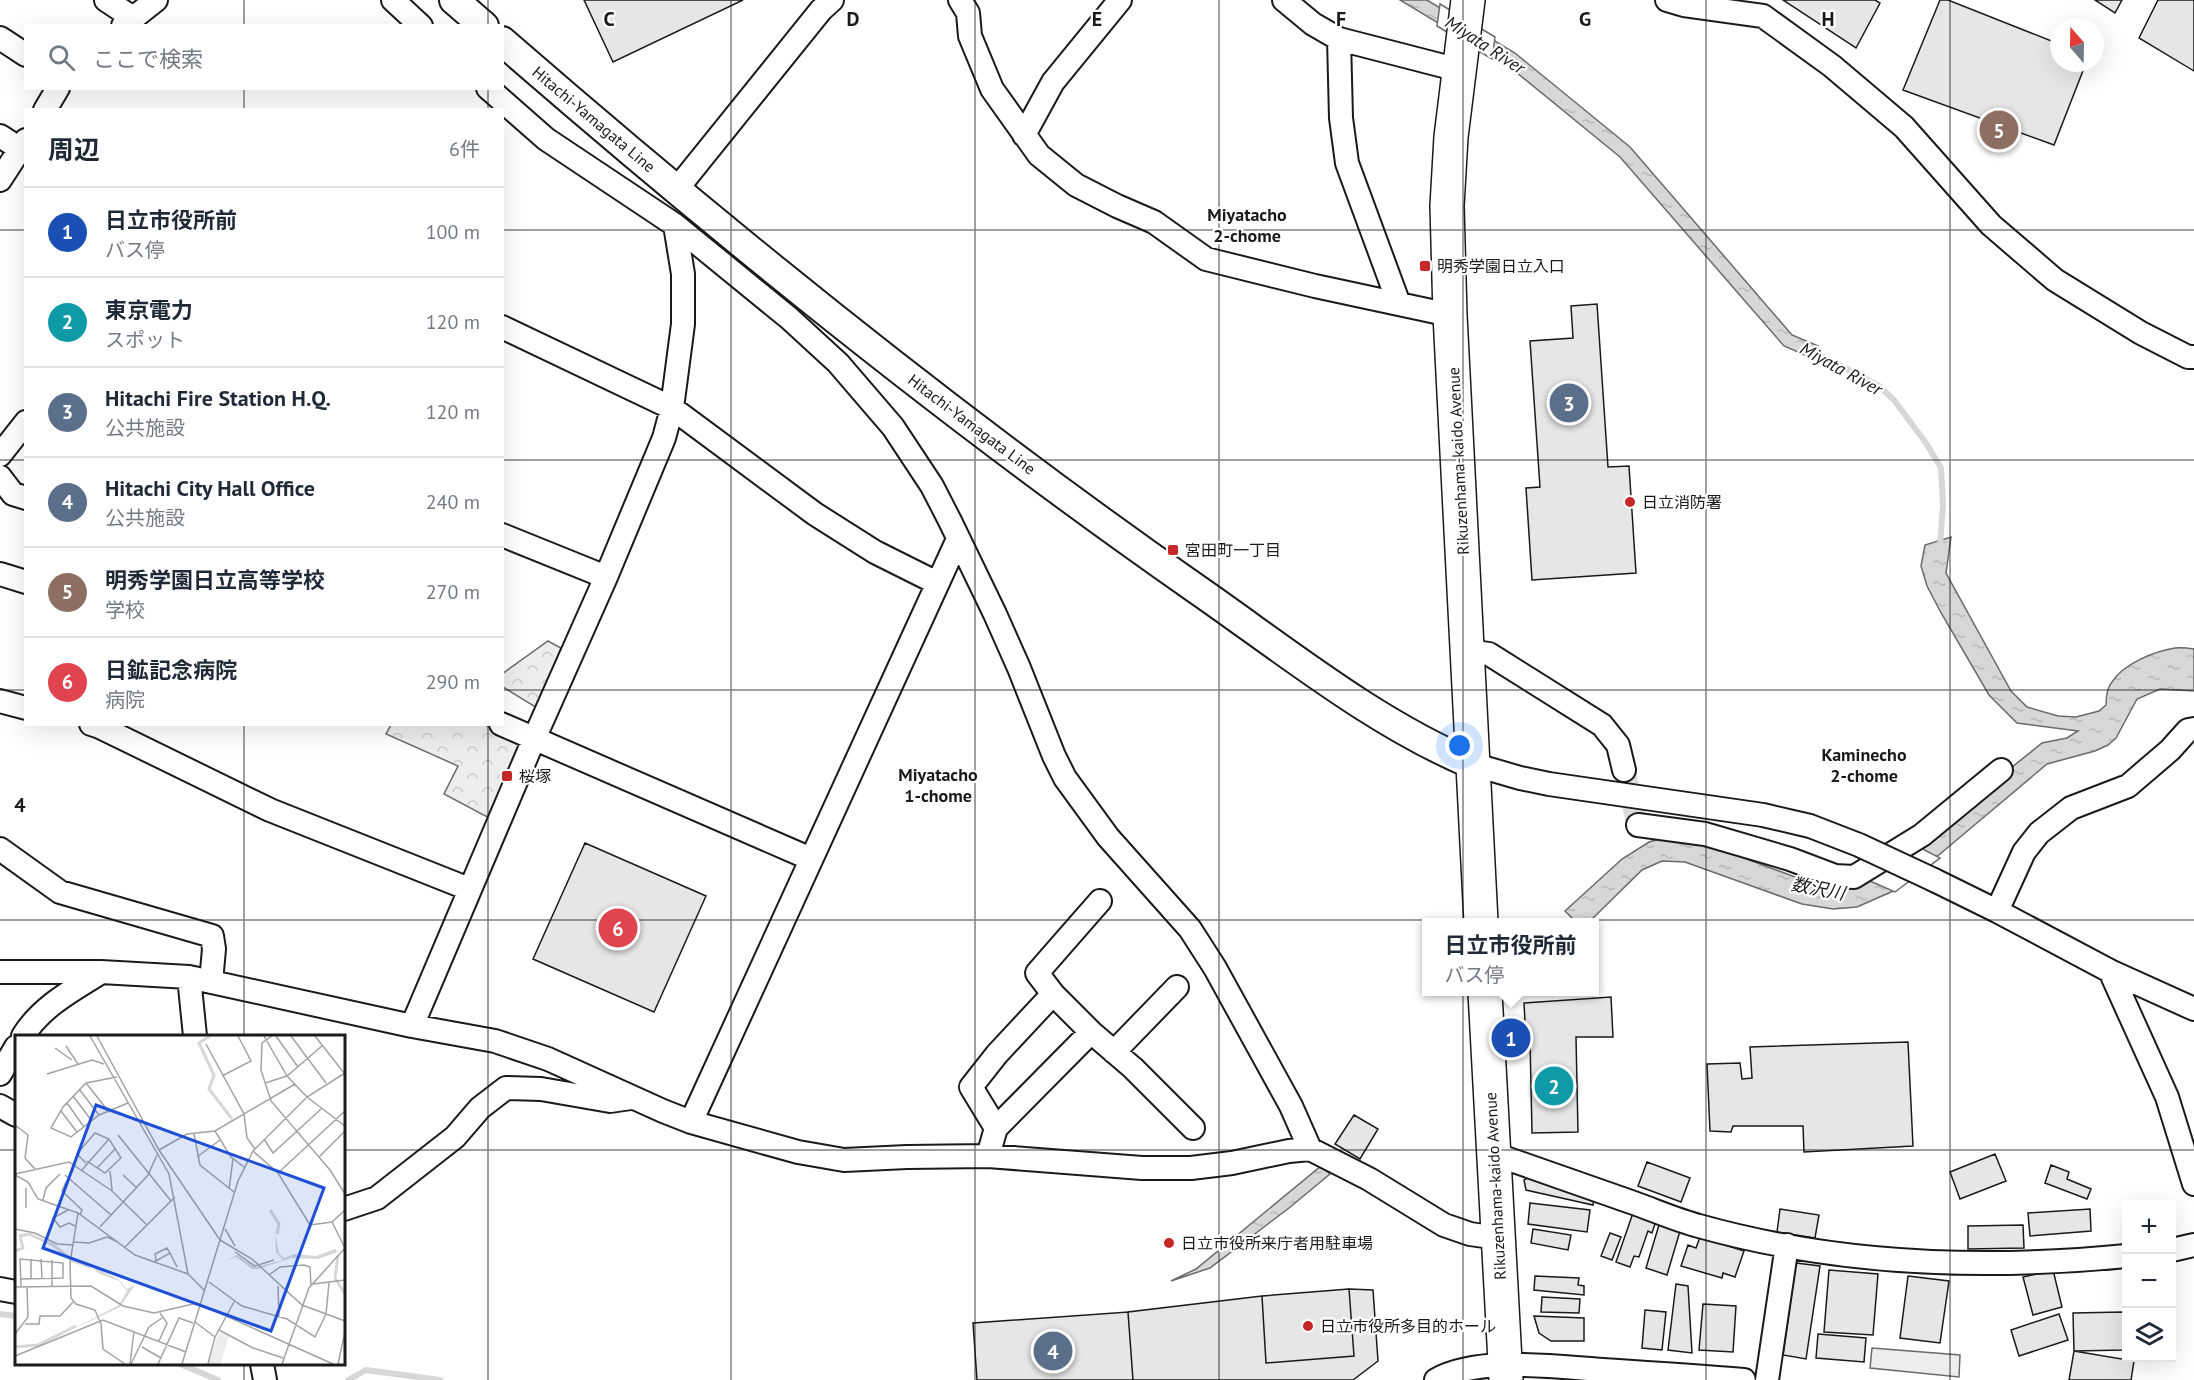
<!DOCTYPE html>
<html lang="ja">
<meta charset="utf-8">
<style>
:root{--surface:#fff;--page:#f2f2f3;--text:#1f2937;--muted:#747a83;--line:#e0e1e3;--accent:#c62828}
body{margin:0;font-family:"PT Sans","Noto Sans JP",sans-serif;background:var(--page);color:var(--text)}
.controls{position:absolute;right:18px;bottom:18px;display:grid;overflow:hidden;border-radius:0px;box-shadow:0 6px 24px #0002}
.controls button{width:54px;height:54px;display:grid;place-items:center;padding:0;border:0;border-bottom:2px solid var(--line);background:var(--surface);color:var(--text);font:30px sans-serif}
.compass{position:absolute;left:2050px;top:18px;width:54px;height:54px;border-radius:50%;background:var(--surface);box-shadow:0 6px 24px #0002;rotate:340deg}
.you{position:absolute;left:1460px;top:746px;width:21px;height:21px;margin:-15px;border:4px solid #fff;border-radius:50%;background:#1a73e8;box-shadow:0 0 0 9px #1a73e833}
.badge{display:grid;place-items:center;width:39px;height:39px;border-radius:50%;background:var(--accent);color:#fff;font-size:20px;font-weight:700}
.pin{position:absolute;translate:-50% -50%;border:3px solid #fff;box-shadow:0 2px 6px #0006}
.popup{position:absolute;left:1422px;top:918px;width:177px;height:78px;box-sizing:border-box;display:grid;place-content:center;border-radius:0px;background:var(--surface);filter:drop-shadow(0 2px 4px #0005);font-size:20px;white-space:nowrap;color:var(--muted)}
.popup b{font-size:22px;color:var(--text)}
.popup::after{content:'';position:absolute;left:50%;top:100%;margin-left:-12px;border:12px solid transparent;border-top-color:var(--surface)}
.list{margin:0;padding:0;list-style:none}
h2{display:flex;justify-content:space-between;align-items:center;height:78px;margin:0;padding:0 24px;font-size:26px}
h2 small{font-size:20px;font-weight:400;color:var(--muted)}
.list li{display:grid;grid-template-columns:39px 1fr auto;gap:18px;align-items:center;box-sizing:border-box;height:90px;padding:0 24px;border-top:2px solid var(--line)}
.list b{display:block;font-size:22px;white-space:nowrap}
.list p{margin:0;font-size:20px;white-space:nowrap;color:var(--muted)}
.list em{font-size:20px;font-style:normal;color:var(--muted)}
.icon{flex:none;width:33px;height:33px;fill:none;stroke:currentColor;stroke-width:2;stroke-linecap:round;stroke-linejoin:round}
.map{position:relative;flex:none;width:2194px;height:1380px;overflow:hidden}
.search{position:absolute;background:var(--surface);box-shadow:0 6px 24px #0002;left:24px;top:24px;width:480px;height:66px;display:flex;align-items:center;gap:15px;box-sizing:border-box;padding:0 21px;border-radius:0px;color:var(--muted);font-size:22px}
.panel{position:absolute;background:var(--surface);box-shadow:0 6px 24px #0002;left:24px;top:108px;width:480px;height:618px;border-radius:0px}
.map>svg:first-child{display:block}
.grass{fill:#ededed;stroke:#6a6a6a;stroke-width:1.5}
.park{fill:url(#park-crowns);stroke:#6a6a6a;stroke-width:1.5}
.water{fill:url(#water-ripples);stroke:#6a6a6a;stroke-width:1.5}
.pier{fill:#fff;stroke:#6a6a6a;stroke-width:1.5}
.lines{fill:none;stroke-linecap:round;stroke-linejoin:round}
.stream{stroke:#d7d7d7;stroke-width:6}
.building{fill:#e6e6e6;stroke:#1a1a1a;stroke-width:1.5}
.minor-tunnel{stroke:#ddd;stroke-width:22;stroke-dasharray:22 11;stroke-linecap:butt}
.minor-casing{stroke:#1a1a1a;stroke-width:26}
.major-casing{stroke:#1a1a1a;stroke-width:32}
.highway-casing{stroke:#1a1a1a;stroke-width:36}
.minor{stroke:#fff;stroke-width:22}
.major{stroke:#fff;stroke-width:28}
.highway{stroke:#fff;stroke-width:33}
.minor-bridge-casing{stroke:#1a1a1a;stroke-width:26;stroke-linecap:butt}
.minor-bridge{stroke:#fff;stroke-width:22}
.grid{fill:none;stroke:#1a1a1a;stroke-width:1.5;stroke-opacity:0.55}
.poi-dot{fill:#c62828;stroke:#fff;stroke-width:2}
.labels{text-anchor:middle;stroke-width:4.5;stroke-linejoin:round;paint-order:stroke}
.street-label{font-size:16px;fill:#1a1a1a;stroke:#fff}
.poi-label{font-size:16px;fill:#1a1a1a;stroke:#fff;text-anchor:start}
.water-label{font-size:18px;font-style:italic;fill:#1a1a1a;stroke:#fff}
.neighbourhood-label{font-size:18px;font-weight:bold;fill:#1a1a1a;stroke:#fff}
.inset-river{fill:none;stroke:#d7d7d7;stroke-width:3}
.inset-road{fill:none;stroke:#a3a3a3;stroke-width:1.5}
.view{fill:#1d4ed8;fill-opacity:0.15;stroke:#1d4ed8;stroke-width:3}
.inset-edge{fill:none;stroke:#1a1a1a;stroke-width:3}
.grid-label{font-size:20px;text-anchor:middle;font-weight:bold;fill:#1a1a1a;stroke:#fff;stroke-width:4.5;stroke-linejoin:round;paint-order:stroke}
</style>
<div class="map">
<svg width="2194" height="1380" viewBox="0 0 2194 1380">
<defs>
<pattern id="park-crowns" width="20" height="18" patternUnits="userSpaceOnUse" patternTransform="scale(1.5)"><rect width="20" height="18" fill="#ededed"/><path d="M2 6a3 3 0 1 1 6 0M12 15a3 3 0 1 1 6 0" fill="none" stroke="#cbcbcb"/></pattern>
<pattern id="water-ripples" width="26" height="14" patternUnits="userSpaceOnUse" patternTransform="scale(1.5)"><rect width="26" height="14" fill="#d7d7d7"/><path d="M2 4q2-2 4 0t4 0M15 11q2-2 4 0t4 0" fill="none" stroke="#b8b8b8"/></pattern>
</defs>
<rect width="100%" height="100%" fill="#fff"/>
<path class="grass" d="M1872,1348L1960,1355L1959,1377L1870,1368Z"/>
<path class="park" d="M548,641L561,648L537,708L503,687L502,674Z
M483,724L521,741L491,819L444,794L458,766L386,734L391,725Z"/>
<path class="water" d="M1400,0H1427L1515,53L1630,147L1792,335L1818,346L1812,358L1784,346L1620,157L1505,63Z
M1951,537L1946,573L2011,691L2027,707L2058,716L2076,717L2099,711L2106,705C2106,697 2107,688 2112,682C2123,664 2155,651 2175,648C2181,647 2188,648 2194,649V691L2160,689L2137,699L2116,738L2108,745L2095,751L2047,764L1940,854L1891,892L1857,907L1833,909L1802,904L1685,862L1662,861L1642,870L1589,922H1576L1565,911L1622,859L1649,842L1666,837L1701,842L1795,877L1826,884L1925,837L2042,743L2067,738L2078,731L2017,723L1989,695L1940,611L1927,586L1921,566L1925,545Z
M1321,1166L1330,1174L1289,1208L1210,1268L1171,1281L1196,1269Z"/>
<path class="pier" d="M1440,4L1495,37L1492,59L1437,26Z
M1911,843L1940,858L1895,892L1863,878Z"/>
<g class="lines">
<path class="stream" d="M1810,350L1879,386L1894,400L1926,443L1941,468L1943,505L1940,547
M0,1314L16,1316
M180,1364L218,1380
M348,1380L366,1370L440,1380"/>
</g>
<path class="building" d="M584,0H743L613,62Z
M1783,0H1875L1880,3L1856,48Z
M1940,0H1948L2059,44V63H2086L2054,145L1903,90Z
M2095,0H2122L2115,13Z
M2158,0H2194V71L2139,38Z
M1597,304L1608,467L1629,466L1636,573L1532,580L1526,488L1540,487L1530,341L1573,338L1571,306Z
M585,843L706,896L654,1012L533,959Z
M1611,997L1613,1037H1576L1578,1132L1532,1133L1530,1041H1526L1524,1003Z
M1908,1042L1913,1146L1804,1152L1803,1126H1733L1731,1132L1710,1131L1707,1064L1740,1063L1742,1079L1752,1078L1750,1047Z
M1354,1115L1378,1129L1360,1159L1335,1144Z
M1995,1154L2006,1181L1960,1199L1950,1172Z
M1647,1162L1690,1178L1681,1202L1638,1186Z
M2051,1165L2069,1172L2067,1179L2091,1189L2087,1199L2045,1183Z
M1534,1174L1595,1194L1593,1205L1526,1190L1524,1180Z
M1530,1203L1590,1210L1587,1232L1528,1224Z
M1780,1209L1819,1215L1815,1238L1777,1232Z
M2090,1209L2091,1231L2030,1236L2028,1213Z
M1634,1210L1657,1218L1652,1233L1648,1231L1639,1257L1634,1256L1630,1267L1616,1262Z
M1659,1225L1680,1231L1667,1275L1646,1268Z
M2023,1225L2024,1248L1968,1249V1226Z
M1533,1229L1571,1235L1568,1250L1531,1243Z
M1610,1233L1621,1237L1612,1260L1601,1256Z
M1700,1237L1744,1251L1735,1277L1723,1273L1722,1278L1681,1266L1688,1245L1696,1248Z
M1796,1263L1820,1266L1806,1359L1783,1355Z
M1829,1270L1878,1274L1873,1335L1824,1332Z
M2053,1270L2062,1307L2033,1315L2023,1277Z
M1535,1276L1579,1278L1578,1285L1584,1286V1295L1534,1290Z
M1908,1276L1949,1281L1940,1343L1900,1338Z
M1676,1284L1688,1286L1692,1353L1668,1350Z
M1349,1289L1373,1290L1378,1361L1353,1380H1133L1128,1312L1262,1296Z
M1349,1289L1354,1356L1266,1363L1262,1296Z
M1542,1297L1580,1299L1579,1313L1541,1312Z
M1703,1304L1736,1306L1733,1352L1699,1350Z
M1645,1310L1666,1312L1662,1350L1642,1348Z
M1128,1312L1133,1380H977L973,1323Z
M2123,1312L2124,1350L2074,1351L2073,1313Z
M2059,1314L2068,1340L2019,1356L2011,1330Z
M1534,1316L1584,1318V1341H1551L1539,1333Z
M1818,1334L1866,1338L1864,1362L1816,1358Z
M2074,1351L2134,1361L2131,1380H2069Z"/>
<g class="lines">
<path class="minor-tunnel" d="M1624,770L1638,825"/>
<g class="minor-casing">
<path id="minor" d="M106,0L133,18
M393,0L421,26
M960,0L968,13L970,36L992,89L1039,155L1076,185L1117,206L1154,222L1206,259L1315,286L1450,315
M1284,0L1313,24L1339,39L1459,70
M1667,0L1684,5L1763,16L1832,66L1904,127L1991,225L2055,280L2141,333L2188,357H2194
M123,26L156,0
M0,38L26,55
M1339,39L1341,118L1347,163L1399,304
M488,88L546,139L675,225L789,318L838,363L893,427L932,486L950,521L995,614L1019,668L1054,756L1065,778L1108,837L1190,929L1215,968L1291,1106L1310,1149
M45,110L58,88
M1024,135L1053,82L1120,0
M0,136L20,149
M0,180L26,140
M676,190L821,10L832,0
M502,327L672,408L815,514L875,552L937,583
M0,455L26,422
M0,477L13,494L26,498
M502,535L606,577
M0,574L26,582
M1468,651L1489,654L1602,725L1618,745L1624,770
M0,701L26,708
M91,724L100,727L270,810L469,889
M501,724L811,859
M1472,764L1520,778L1549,784L1763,815L1810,826L1859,845
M1638,825L1705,834L1790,859L1835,876L1854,877L1922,835L2001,770
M0,849L60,892L212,936L214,949L211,982
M1934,880L1997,911L2110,971L2194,1009
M1997,911L2024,852L2039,833L2071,808L2128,786L2170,750L2188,730L2194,729
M2110,971L2167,1097L2194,1184
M0,972H101L189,977L412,1026L495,1041L548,1059L663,1111L691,1122L798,1152L844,1160L907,1157L988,1156L1142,1168H1191L1232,1163L1289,1151L1310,1149L1369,1179L1444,1225L1470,1234L1498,1238
M189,977L195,1036
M1053,994L1037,973L1100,901
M412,1026L534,739L606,577L664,438L672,408L683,324V274L675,225
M23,1036C41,1007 71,991 100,973
M1114,1052L1177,987
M0,1074L16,1047
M0,1106L16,1115
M691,1122L958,539
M996,1128L971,1087L997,1054L1053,994L1091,1032
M1494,1154C1540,1170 1585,1186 1631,1202C1654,1210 1676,1220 1699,1226C1838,1265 1984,1270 2126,1256
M988,1156L996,1128L1091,1032L1133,1068L1193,1128
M344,1209L377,1198L455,1137L480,1108L506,1088L541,1089L610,1101L631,1098
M2172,1250L2194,1245
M0,1289L16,1292
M262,1364L265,1380
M1436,1380C1478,1356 1555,1367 1603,1370C1650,1373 1697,1376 1744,1380
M1767,1380L1787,1245"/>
</g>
<g class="major-casing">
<path id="major" d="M454,0L484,26
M502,41C724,234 954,420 1195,588C1283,649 1374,723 1472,764"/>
</g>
<g class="highway-casing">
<path id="highway" d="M1468,0L1451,137L1447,206L1450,315L1481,922
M1485,992L1506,1380"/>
</g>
<use href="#minor" class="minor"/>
<use href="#major" class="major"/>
<use href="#highway" class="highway"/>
<g class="minor-bridge-casing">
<path id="minor-bridge" d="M1859,845L1934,880"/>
</g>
<use href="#minor-bridge" class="minor-bridge"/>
</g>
<path class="grid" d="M244,0V26M488,0V26M731,0V1380M975,0V1380M1219,0V1380M1463,0V1380M1706,0V1380M1950,0V1380M244,88V110M488,88V110M0,230H26M502,230H2194M0,460H26M502,460H2194M0,690H26M502,690H2194M244,724V1036M488,724V1380M0,920H2194M0,1150H16M344,1150H2194M244,1364V1380"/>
<g class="poi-dot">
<rect x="1419" y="260" width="12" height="12" rx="3"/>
<circle cx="1630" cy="502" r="6"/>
<rect x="1167" y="544" width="12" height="12" rx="3"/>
<rect x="501" y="770" width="12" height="12" rx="3"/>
<circle cx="1169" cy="1243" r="6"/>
<circle cx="1308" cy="1326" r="6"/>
</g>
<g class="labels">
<g class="street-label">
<text transform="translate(594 119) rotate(40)" y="6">Hitachi-Yamagata Line</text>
<text transform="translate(972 424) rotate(37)" y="6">Hitachi-Yamagata Line</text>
<text transform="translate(1458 461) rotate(-93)" y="6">Rikuzenhama-kaido Avenue</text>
<text transform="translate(1495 1186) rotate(-93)" y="6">Rikuzenhama-kaido Avenue</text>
</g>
<g class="poi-label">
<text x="1437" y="272">明秀学園日立入口</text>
<text x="1642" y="508">日立消防署</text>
<text x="1185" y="556">宮田町一丁目</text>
<text x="519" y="782">桜塚</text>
<text x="1181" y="1249">日立市役所来庁者用駐車場</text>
<text x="1320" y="1332">日立市役所多目的ホール</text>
</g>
<g class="water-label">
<text transform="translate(1485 45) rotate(33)" y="6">Miyata River</text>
<text transform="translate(1841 369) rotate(29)" y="6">Miyata River</text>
<text transform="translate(1818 889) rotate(11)" y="6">数沢川</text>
</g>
<g class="neighbourhood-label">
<text x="1247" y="221">Miyatacho<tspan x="1247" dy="21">2-chome</tspan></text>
<text x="1864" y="761">Kaminecho<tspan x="1864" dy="21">2-chome</tspan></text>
<text x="938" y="781">Miyatacho<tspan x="938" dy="21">1-chome</tspan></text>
</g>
</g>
<g transform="translate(15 1035)">
<rect width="330" height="330" fill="#fff"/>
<path d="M204,297L214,301L207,324L205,329H194Z" fill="#ededed"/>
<path d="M260,199L264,218L269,223L279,219L301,221L320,214L323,217L303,224L276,223L243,234H237L221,222L210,226L222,220L241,232L268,225L261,217ZM75,230L103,244L112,254L120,250L105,272L58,294L104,270L112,256L104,246L83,238Z" fill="#d7d7d7"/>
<path class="inset-river" d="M195,1L184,8L199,40L194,54L217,84M255,175L264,189L262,199M0,216L8,213L5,201L14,199L38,210L58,226L76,232M323,220L320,243L330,259M0,312L23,310L61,291"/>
<path class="inset-road" d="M75,1L154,139L173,239M82,1L144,115L205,205M249,1L272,41L292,62L330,91M257,1L247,8L246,35L256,66L315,135L330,159M261,1L283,32M276,1L311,48M300,1L329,38M191,9L229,79L232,103L240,114M51,11L63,29M40,13L57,25M32,39L77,25L89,29M207,41L236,26L223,1M102,42L71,48L48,72L36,93L56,102L84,80L113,68M71,48L94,77M250,48L272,41L308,10M64,54L84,80M58,61L77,86M52,68L69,92M46,76L62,97M0,90L13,100L10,123L20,134M200,96L216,122L229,132M179,99L185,130L219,157M103,100L156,166M249,104L258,118L306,74M144,115L172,99L200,96L280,49M238,116L263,138L295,190L317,187L330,175M182,122L205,105M304,122L330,96M71,128L62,119L80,98L94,104L106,123L90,138L72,126M82,133L100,114M66,136L94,104M95,136L97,155M263,138L330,76M0,139L54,127L97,156L132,190M0,140L13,147L23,164L63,178L120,220L173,239L189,255M50,140L96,180M108,140L122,153M51,147L47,156L67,175L65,180M11,153V173M214,154L218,124M28,165L31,153L45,139M53,175L38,183L45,192L54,188L60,191M63,178L55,228L56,263L61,269L80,275L86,289L88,314L110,329M317,187L330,213M85,192L133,140L142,120M0,194L20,198L42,209L58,210M210,194L220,211M205,205L237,224L287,270L330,286M59,207L74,208L92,202L103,207M110,212L160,162M220,217L240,231L259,225M16,224V243M26,224L27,243M37,225V251M141,225L140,219L152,213L155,218M139,227L155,218L162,232M254,240L265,232L289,230L295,232L296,251M6,244L48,243V228L5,224L6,251M194,247L227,271L272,284L300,302L311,279L314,248M298,249L330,245M263,251L264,282M0,252L76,251L108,271L139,278L182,268L318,329M180,287L200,302M10,289H24L25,281H45L58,267M204,295L238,313L268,323M0,299L13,282L12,252M144,306L152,288L145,278M127,312L146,323M0,321L88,285L171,317M115,329L119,296M116,329L134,292L147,283M143,329L164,283L178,288M167,329L223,146L238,116L292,62L330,38M193,329L200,302L219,267M267,329L294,253L330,213M323,329L330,297"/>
<path class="view" d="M81,70L309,153L256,296L28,213Z"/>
<rect width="330" height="330" class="inset-edge"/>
</g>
<g class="grid-label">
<text x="609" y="26">C</text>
<text x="853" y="26">D</text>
<text x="1097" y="26">E</text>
<text x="1341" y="26">F</text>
<text x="1585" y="26">G</text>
<text x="1828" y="26">H</text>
<text x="20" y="812">4</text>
</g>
</svg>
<div class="controls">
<button>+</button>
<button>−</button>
<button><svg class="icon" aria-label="layers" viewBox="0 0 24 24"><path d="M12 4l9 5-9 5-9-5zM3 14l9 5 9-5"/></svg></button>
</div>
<svg class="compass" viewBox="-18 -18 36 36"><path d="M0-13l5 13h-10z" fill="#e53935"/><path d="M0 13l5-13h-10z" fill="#747a83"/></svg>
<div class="you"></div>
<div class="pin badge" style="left:1511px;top:1038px;background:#1a4fb4">1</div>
<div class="popup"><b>日立市役所前</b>バス停</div>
<div class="pin badge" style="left:1554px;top:1086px;background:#0f9aa8">2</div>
<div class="pin badge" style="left:1569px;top:403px;background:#5c6f8a">3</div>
<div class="pin badge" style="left:1053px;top:1351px;background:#5c6f8a">4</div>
<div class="pin badge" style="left:1999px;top:130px;background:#8d6e63">5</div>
<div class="pin badge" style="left:618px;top:928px;background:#e0444e">6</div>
<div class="search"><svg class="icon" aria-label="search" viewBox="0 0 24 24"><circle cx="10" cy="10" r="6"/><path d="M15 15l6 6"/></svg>ここで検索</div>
<section class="panel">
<h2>周辺<small>6件</small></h2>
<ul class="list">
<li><span class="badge" style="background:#1a4fb4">1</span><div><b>日立市役所前</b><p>バス停</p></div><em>100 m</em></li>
<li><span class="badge" style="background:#0f9aa8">2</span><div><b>東京電力</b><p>スポット</p></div><em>120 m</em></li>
<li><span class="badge" style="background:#5c6f8a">3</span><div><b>Hitachi Fire Station H.Q.</b><p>公共施設</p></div><em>120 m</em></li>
<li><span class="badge" style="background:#5c6f8a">4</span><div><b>Hitachi City Hall Office</b><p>公共施設</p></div><em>240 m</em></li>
<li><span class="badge" style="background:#8d6e63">5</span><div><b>明秀学園日立高等学校</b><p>学校</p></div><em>270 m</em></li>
<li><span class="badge" style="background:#e0444e">6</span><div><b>日鉱記念病院</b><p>病院</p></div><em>290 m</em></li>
</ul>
</section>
</div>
